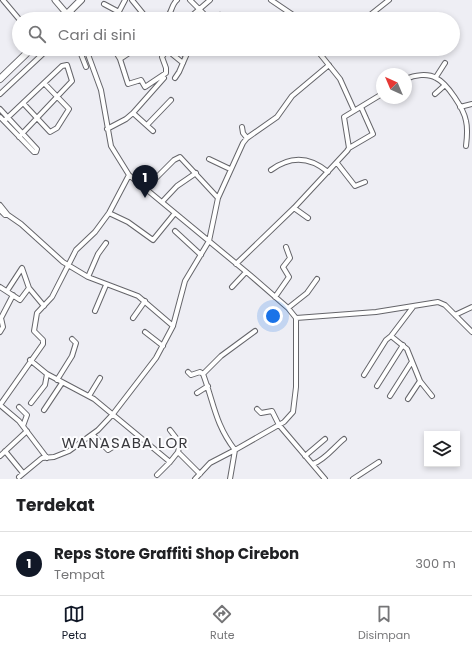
<!DOCTYPE html>
<html lang="id">
<style>
:root{--surface:#fff;--page:#f2f2f2;--text:#202124;--muted:#757577;--line:#e0e0e0;--accent:#111827}
body{margin:0;font-family:Poppins,sans-serif;background:var(--page);color:var(--text)}
.controls{position:absolute;right:12px;bottom:12px;display:grid;overflow:hidden;border-radius:0px;box-shadow:0 2px 6px #0003}
.controls button{width:36px;height:36px;display:grid;place-items:center;padding:0;border:0;border-bottom:1px solid var(--line);background:var(--surface);color:var(--text);font:20px sans-serif}
.compass{position:absolute;left:376px;top:68px;width:36px;height:36px;border-radius:50%;background:var(--surface);box-shadow:0 2px 6px #0003;rotate:316deg}
.you{position:absolute;left:273px;top:316px;width:14px;height:14px;margin:-10px;border:3px solid #fff;border-radius:50%;background:#1a73e8;box-shadow:0 0 0 6px #1a73e833}
.badge{display:grid;place-items:center;width:26px;height:26px;border-radius:50%;background:var(--accent);color:#fff;font-size:13px;font-weight:700}
.pin{position:absolute;translate:-50% -33px;filter:drop-shadow(0 1px 2px #0008)}
.pin::after{content:'';position:absolute;top:21px;width:14px;height:12px;background:inherit;clip-path:polygon(0 0,100% 0,50% 100%)}
.list{margin:0;padding:0;list-style:none}
h2{display:flex;justify-content:space-between;align-items:center;height:52px;margin:0;padding:0 16px;font-size:17px}
h2 small{font-size:13px;font-weight:400;color:var(--muted)}
.list li{display:grid;grid-template-columns:26px 1fr auto;gap:12px;align-items:center;box-sizing:border-box;height:64px;padding:0 16px;border-top:1px solid var(--line)}
.list b{display:block;font-size:15px;white-space:nowrap}
.list p{margin:0;font-size:13px;white-space:nowrap;color:var(--muted)}
.list em{font-size:13px;font-style:normal;color:var(--muted)}
.icon{flex:none;width:22px;height:22px;fill:none;stroke:currentColor;stroke-width:2;stroke-linecap:round;stroke-linejoin:round}
.map{position:relative;flex:none;width:472px;height:479px;overflow:hidden}
.search{position:absolute;background:var(--surface);box-shadow:0 2px 6px #0003;left:12px;right:12px;top:12px;height:44px;display:flex;align-items:center;gap:10px;box-sizing:border-box;padding:0 14px;border-radius:22px;color:var(--muted);font-size:15px}
.sheet{height:116px;background:var(--surface)}
nav{display:flex;justify-content:space-around;align-items:center;box-sizing:border-box;height:56px;border-top:1px solid var(--line);background:var(--surface);font-size:11px;color:var(--muted)}
nav a{display:grid;justify-items:center;gap:2px}
nav .on{color:var(--accent)}
.map>svg:first-child{display:block}
.lines{fill:none;stroke-linecap:round;stroke-linejoin:round}
.minor-casing{stroke:#65656a;stroke-width:6}
.tertiary-casing{stroke:#65656a;stroke-width:7}
.primary-casing{stroke:#65656a;stroke-width:8}
.minor{stroke:#fff;stroke-width:4}
.tertiary{stroke:#fff;stroke-width:5}
.primary{stroke:#fff;stroke-width:6}
.labels{text-anchor:middle;stroke-width:4;stroke-linejoin:round;paint-order:stroke}
.quarter-label{font-size:15px;letter-spacing:1px;fill:#3a3a3e;stroke:#fcfcfe}
</style>
<div class="map">
<svg width="472" height="479" viewBox="0 0 472 479">
<rect width="100%" height="100%" fill="#eeeef4"/>
<g class="lines">
<g class="minor-casing">
<path id="minor" d="M3,0L19,19
M132,0L145,16L142,19
M190,0L209,19
M271,0L299,19
M104,4L119,12
M71,11L74,19
M115,19L125,0
M166,19C172,13 171,5 177,0
M188,19L210,0
M216,19L220,15
M365,19L389,0
M79,49L86,67
M86,49L101,90L111,146L129,175L250,275L288,308L296,318V387L293,412L284,422L235,450L230,479
M114,49L120,59L128,84L141,80L145,87L166,73V68L162,57L167,50L166,49
M178,49L185,55
M316,49L340,79L354,110
M167,50L183,63
M88,54L96,49
M120,59L135,49
M436,77L445,63
M175,78L179,72L189,49
M406,79C414,75 428,73 436,78C447,83 464,109 466,121C468,129 467,138 466,146
M0,94L48,49
M435,94L445,85
M23,103L50,132L57,128L69,109L44,83
M460,107L472,104
M0,109L37,149L36,152H34L0,117
M133,113L164,78
M4,121L62,66L67,65L72,81L19,137
M147,125L171,100
M242,127L243,133L247,138
M107,129L126,119L133,113L153,131
M349,148L373,134L361,107
M209,159L230,169
M337,163L355,186L365,182
M271,170C290,156 309,156 328,172
M146,188L174,160L180,157L218,198
M162,202L177,186L196,173
M0,205L8,215H5L0,210
M294,208L308,218
M109,213L128,222L153,240L175,213
M8,215L21,224L63,262L88,277L138,296L173,326
M175,231L201,255
M236,264L294,208L347,151L349,148L344,117L382,94
M88,277L98,254L106,243
M0,287L20,300L29,288
M232,287L246,272
M7,291L22,268L29,288L44,306
M275,297L289,277L283,267L290,258L286,247
M413,307L391,336L407,349L420,381L432,396
M288,308L307,293L317,279
M95,311L106,285
M455,315L472,307
M133,318L145,301
M296,318L376,312L438,302L445,305L472,332
M0,332L3,327L1,318L13,295
M145,332L163,346
M30,360L47,374L94,399L170,462L178,452L200,474
M188,372L191,375L200,372L203,374C214,403 215,424 235,450L210,463L195,479
M203,374L221,356L255,331
M364,375L386,340L391,336
M57,380L72,356L76,343L72,339
M377,386L403,345
M197,393L208,386
M89,396L100,378
M390,396L411,363
M408,399L420,381
M31,403L45,385L47,374
M0,405L43,344V340L34,331L37,313L52,297L76,250L95,232L109,213L129,175
M0,405L19,421L47,458
M19,407L27,415L23,426
M257,409L261,413L272,411L279,425L325,479
M44,410L62,383
M170,430L180,443L178,452
M93,435L108,450L116,445
M5,451L23,473
M0,456L27,431
M305,456L325,439
M313,464C325,460 334,447 344,439
M157,475L170,462
M19,477L42,458L54,457L69,451L98,430L113,414L156,358L173,326L185,281L209,241L218,198L243,143L247,138L277,117L292,96L329,65
M353,479L379,462"/>
</g>
<g class="tertiary-casing">
<path id="tertiary" d="M55,0L67,14"/>
</g>
<g class="primary-casing">
<path id="primary" d="M62,19L81,0
M0,79L31,49"/>
</g>
<use href="#minor" class="minor"/>
<use href="#tertiary" class="tertiary"/>
<use href="#primary" class="primary"/>
</g>
<g class="labels">
<g class="quarter-label">
<text x="125" y="448">WANASABA LOR</text>
</g>
</g>
</svg>
<div class="controls">
<button><svg class="icon" aria-label="layers" viewBox="0 0 24 24"><path d="M12 4l9 5-9 5-9-5zM3 14l9 5 9-5"/></svg></button>
</div>
<svg class="compass" viewBox="-18 -18 36 36"><path d="M0-13l5 13h-10z" fill="#e53935"/><path d="M0 13l5-13h-10z" fill="#757577"/></svg>
<div class="you"></div>
<div class="pin badge" style="left:145px;top:198px">1</div>
<div class="search"><svg class="icon" aria-label="search" viewBox="0 0 24 24"><circle cx="10" cy="10" r="6"/><path d="M15 15l6 6"/></svg>Cari di sini</div>
</div>
<section class="sheet">
<h2>Terdekat<small></small></h2>
<ul class="list">
<li><span class="badge">1</span><div><b>Reps Store Graffiti Shop Cirebon</b><p>Tempat</p></div><em>300 m</em></li>
</ul>
</section>
<nav>
<a class="on"><svg class="icon" aria-label="map" viewBox="0 0 24 24"><path d="M3 6l6-2 6 2 6-2v14l-6 2-6-2-6 2zM9 4v14M15 6v14"/></svg>Peta</a>
<a><svg class="icon" aria-label="directions" viewBox="0 0 24 24"><path d="M12 3l9 9-9 9-9-9zM9 14v-3h6M13 9l2 2-2 2"/></svg>Rute</a>
<a><svg class="icon" aria-label="saved" viewBox="0 0 24 24"><path d="M7 4h10v16l-5-4-5 4z"/></svg>Disimpan</a>
</nav>
